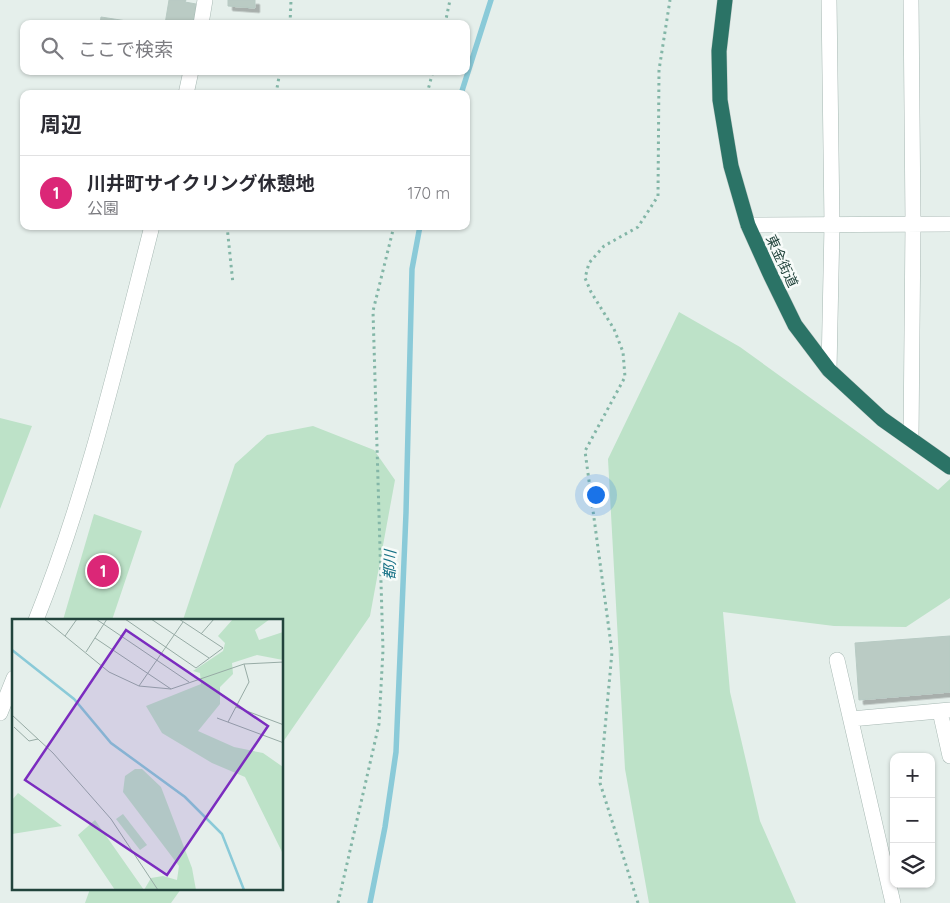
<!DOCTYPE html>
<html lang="ja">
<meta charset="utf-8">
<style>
:root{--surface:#fff;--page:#f7f7f7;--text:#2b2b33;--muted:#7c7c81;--line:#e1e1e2;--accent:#db2777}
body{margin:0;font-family:Quicksand,"Noto Sans JP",sans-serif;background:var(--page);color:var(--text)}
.controls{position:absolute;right:15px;bottom:15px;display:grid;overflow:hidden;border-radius:10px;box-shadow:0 1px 4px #0004}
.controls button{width:45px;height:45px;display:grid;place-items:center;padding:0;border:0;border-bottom:1px solid var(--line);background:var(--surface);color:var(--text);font:25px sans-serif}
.you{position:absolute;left:595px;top:494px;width:18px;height:18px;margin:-12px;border:4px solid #fff;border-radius:50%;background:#1a73e8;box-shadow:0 0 0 8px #1a73e833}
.badge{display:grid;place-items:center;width:32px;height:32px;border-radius:50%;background:var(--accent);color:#fff;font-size:16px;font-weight:700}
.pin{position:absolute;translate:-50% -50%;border:2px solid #fff;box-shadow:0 1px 5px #0006}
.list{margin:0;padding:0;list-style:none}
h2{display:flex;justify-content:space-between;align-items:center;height:65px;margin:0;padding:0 20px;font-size:21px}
h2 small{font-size:16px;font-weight:400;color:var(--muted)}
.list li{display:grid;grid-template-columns:32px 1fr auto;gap:15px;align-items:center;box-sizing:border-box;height:75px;padding:0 20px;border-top:1px solid var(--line)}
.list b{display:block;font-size:19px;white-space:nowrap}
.list p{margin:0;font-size:16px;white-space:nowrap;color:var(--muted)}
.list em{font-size:16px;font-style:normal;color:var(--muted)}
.icon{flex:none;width:28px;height:28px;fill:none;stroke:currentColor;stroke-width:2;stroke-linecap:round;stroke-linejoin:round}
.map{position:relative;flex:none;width:950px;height:903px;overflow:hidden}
.search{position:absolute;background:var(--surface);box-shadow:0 1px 4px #0004;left:20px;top:20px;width:450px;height:55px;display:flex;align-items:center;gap:12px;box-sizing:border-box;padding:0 18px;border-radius:10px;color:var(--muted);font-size:19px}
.panel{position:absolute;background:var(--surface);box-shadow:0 1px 4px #0004;left:20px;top:90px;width:450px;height:140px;border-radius:10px}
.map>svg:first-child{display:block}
.green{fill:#bde2c8}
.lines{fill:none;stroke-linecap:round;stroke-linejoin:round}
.stream{stroke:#8acad8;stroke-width:5.5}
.building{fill:#bacbc4;stroke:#b7cac3;filter:url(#shadow)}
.minor-casing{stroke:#a7b8b3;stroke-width:16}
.highway-casing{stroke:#c1cbc8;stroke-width:16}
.path{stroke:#83b6a7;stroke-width:3;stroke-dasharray:2.5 4;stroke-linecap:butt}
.minor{stroke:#fff;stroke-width:15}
.highway{stroke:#2b7366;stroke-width:15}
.labels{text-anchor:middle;stroke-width:5;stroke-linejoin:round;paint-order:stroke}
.street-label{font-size:14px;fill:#22443c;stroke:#f7fbf9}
.water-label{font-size:15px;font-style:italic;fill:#167186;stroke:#f7fbf9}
.inset-river{fill:none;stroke:#8acad8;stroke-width:2.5}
.inset-road{fill:none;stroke:#97aba5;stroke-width:1}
.view{fill:#7b2cbf;fill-opacity:0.15;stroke:#7b2cbf;stroke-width:2.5}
.inset-edge{fill:none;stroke:#22443c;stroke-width:2.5}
</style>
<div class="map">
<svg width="950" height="903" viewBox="0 0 950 903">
<defs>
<filter id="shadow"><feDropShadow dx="4.5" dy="4.5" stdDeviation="0" flood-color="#0004"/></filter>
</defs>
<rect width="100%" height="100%" fill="#e5efeb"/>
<path class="green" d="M679,312L740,347L938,490L950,479V598L906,627L834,626L723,612L730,692L760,821L796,903H649L625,769L608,459Z
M0,418L32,426L0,509Z
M313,426L374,450L395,480L370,616L283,742L282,620H183L235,464L267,435Z
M94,514L142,531L112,620H63Z
M90,889H181L171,903H85Z"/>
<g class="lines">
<path class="stream" d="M461,94L491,0
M370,903L385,827L396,752L406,513L412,269L420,226"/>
</g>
<path class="building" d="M169,0H186L185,2L196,4L193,24H165Z
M228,0H255V8L228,6Z
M101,17L140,23V24H100Z
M950,636V692L859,700L855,643Z"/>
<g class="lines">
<g class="minor-casing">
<path id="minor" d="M201,24L205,0
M186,94L191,71
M748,225L950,224
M829,370L832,225L829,0
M911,439L913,224L911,0
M36,620C87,493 118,359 152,226
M837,660L893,903
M940,711L950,756
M0,713L14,678
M851,719L950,710"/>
</g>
<g class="highway-casing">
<path id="highway" d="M725,0L719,51L720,100L731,166L748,225L771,276L795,325L829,370L882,419L950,467"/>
</g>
<path class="path" d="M290,24L291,0
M445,24L450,0
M276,94L280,71
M427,94L433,71
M227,226L233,284
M338,903L379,724L383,650L373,311L394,226
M638,903L600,783L612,652L585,451L625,377L623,352L614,329L591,292L585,278L589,263L604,246L638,227L658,196L659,70L670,0"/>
<use href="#minor" class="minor"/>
<use href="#highway" class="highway"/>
</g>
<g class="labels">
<g class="street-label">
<text transform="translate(782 261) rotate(65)" y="5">東金街道</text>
</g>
<g class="water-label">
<text transform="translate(390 565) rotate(-88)" y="5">都川</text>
</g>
</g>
<g transform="translate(12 619)">
<rect width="271" height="271" fill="#e5efeb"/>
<path d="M221,0H258L243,11L247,21L271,13V41L245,36L220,44L221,55L208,68V85L186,112L222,128L251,134L271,148V235L233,158L200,144L150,114L134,87L189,65L188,54L181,52L211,32L213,24L206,17ZM123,150H130L149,168L180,249L184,271H103L66,216L83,201L132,271L139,259L151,257L165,261L167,247L111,173L113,157ZM6,174L50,207L0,215V181ZM111,195L135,226L128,231L104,200Z" fill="#bde2c8"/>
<path class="inset-river" d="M0,31L62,80L99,124L173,178L210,215L232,271"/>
<path class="inset-road" d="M32,0L97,53L127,67L159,70L232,45L272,43M84,0L177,63M113,0L184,49L211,29L167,0M139,0L197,39M189,15L202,0M53,17L65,0M83,19L159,70M74,33L95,0M127,67L171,3M224,88L272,106M0,96L41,134L99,200L146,271M205,99L272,124M216,103L237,63L232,45M2,108L17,122L26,120"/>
<path class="view" d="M114,11L256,107L155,256L13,161Z"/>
<rect width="271" height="271" class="inset-edge"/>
</g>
</svg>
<div class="controls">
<button>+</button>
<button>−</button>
<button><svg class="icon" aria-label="layers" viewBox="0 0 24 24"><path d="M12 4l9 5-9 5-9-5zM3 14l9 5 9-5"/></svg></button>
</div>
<div class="you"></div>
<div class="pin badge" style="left:103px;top:571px">1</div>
<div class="search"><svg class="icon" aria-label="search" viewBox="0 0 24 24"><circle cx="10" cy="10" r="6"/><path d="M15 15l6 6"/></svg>ここで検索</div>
<section class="panel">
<h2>周辺<small></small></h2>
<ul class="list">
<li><span class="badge">1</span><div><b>川井町サイクリング休憩地</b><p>公園</p></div><em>170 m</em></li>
</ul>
</section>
</div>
